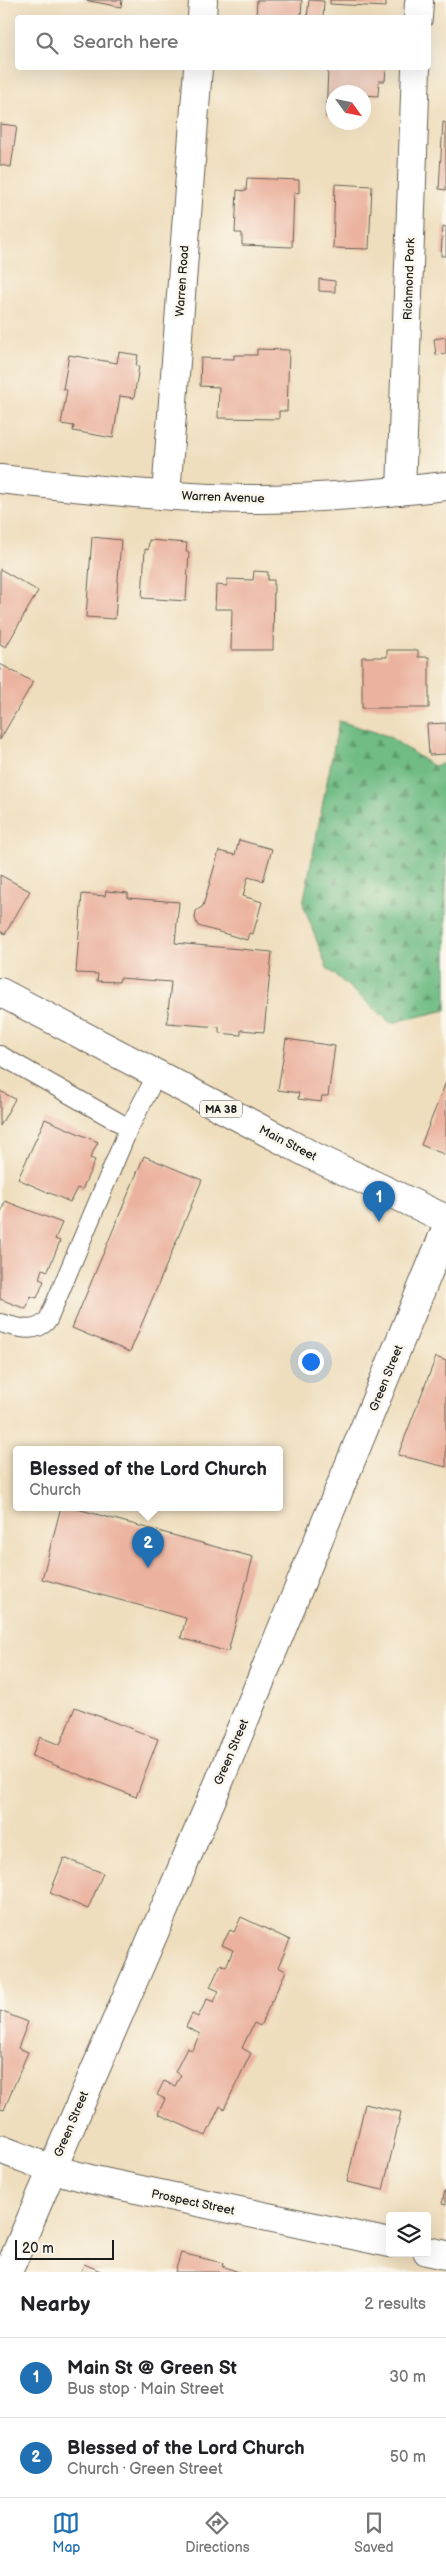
<!DOCTYPE html>
<meta charset="utf-8">
<style>
:root{--surface:#fff;--page:#f2f2f2;--text:#202124;--muted:#757577;--line:#e0e0e0;--accent:#1f6fb2}
body{margin:0;font-family:"Balsamiq Sans",sans-serif;background:var(--page);color:var(--text)}
.controls{position:absolute;right:15px;bottom:15px;display:grid;overflow:hidden;border-radius:5px;box-shadow:0 5px 20px #0002}
.controls button{width:45px;height:45px;display:grid;place-items:center;padding:0;border:0;border-bottom:1px solid var(--line);background:var(--surface);color:var(--text);font:25px sans-serif}
.compass{position:absolute;left:326px;top:85px;width:45px;height:45px;border-radius:50%;background:var(--surface);box-shadow:0 5px 20px #0002;rotate:123deg}
.scale{position:absolute;left:15px;bottom:12px;width:99px;box-sizing:border-box;padding-left:5px;border:2px solid #1c1c1c;border-top:0;font-size:14px;line-height:18px;white-space:nowrap;color:#1c1c1c;-webkit-text-stroke:4px #fbf7ec;paint-order:stroke}
.you{position:absolute;left:310px;top:1361px;width:18px;height:18px;margin:-12px;border:4px solid #fff;border-radius:50%;background:#1a73e8;box-shadow:0 0 0 8px #1a73e833}
.badge{display:grid;place-items:center;width:32px;height:32px;border-radius:50%;background:var(--accent);color:#fff;font-size:16px;font-weight:700}
.pin{position:absolute;translate:-50% -41px;filter:drop-shadow(0 1px 2px #0008)}
.pin::after{content:'';position:absolute;top:26px;width:18px;height:15px;background:inherit;clip-path:polygon(0 0,100% 0,50% 100%)}
.popup{position:absolute;left:13px;top:1446px;width:270px;height:65px;box-sizing:border-box;display:grid;place-content:center;border-radius:5px;background:var(--surface);filter:drop-shadow(0 1px 4px #0005);font-size:16px;white-space:nowrap;color:var(--muted)}
.popup b{font-size:19px;color:var(--text)}
.popup::after{content:'';position:absolute;left:50%;top:100%;margin-left:-10px;border:10px solid transparent;border-top-color:var(--surface)}
.list{margin:0;padding:0;list-style:none}
h2{display:flex;justify-content:space-between;align-items:center;height:65px;margin:0;padding:0 20px;font-size:21px}
h2 small{font-size:16px;font-weight:400;color:var(--muted)}
.list li{display:grid;grid-template-columns:32px 1fr auto;gap:15px;align-items:center;box-sizing:border-box;height:80px;padding:0 20px;border-top:1px solid var(--line)}
.list b{display:block;font-size:19px;white-space:nowrap}
.list p{margin:0;font-size:16px;white-space:nowrap;color:var(--muted)}
.list em{font-size:16px;font-style:normal;color:var(--muted)}
.icon{flex:none;width:28px;height:28px;fill:none;stroke:currentColor;stroke-width:2;stroke-linecap:round;stroke-linejoin:round}
.map{position:relative;flex:none;width:446px;height:2272px;overflow:hidden}
.search{position:absolute;background:var(--surface);box-shadow:0 5px 20px #0002;left:15px;right:15px;top:15px;height:55px;display:flex;align-items:center;gap:12px;box-sizing:border-box;padding:0 18px;border-radius:5px;color:var(--muted);font-size:19px}
.sheet{height:225px;background:var(--surface)}
nav{display:flex;justify-content:space-around;align-items:center;box-sizing:border-box;height:70px;border-top:1px solid var(--line);background:var(--surface);font-size:14px;color:var(--muted)}
nav a{display:grid;justify-items:center;gap:2px}
nav .on{color:var(--accent)}
.map>svg:first-child{display:block}
.forest{fill:url(#forest-firs);stroke:#466c50}
.building{fill:#ebb39f}
.lines{fill:none;stroke-linecap:round;stroke-linejoin:round}
.service-casing{stroke:#666054;stroke-width:20}
.minor-casing{stroke:#666054;stroke-width:30}
.tertiary-casing{stroke:#666054;stroke-width:30}
.primary-casing{stroke:#666054;stroke-width:30}
.service{stroke:#fff;stroke-width:18}
.minor{stroke:#fff;stroke-width:28}
.tertiary{stroke:#fff;stroke-width:28}
.primary{stroke:#fff;stroke-width:28}
.labels{text-anchor:middle;stroke-width:5;stroke-linejoin:round;paint-order:stroke}
.shield{fill:#fbf7ec;stroke:#5f5e5a;stroke-width:1}
.shield-label{font-size:11px;font-weight:bold;fill:#1c1c1c}
.street-label{font-size:12px;fill:#1c1c1c;stroke:#fbf7ec}
</style>
<div class="map">
<svg width="446" height="2272" viewBox="0 0 446 2272">
<defs>
<pattern id="forest-firs" width="22" height="20" patternUnits="userSpaceOnUse" patternTransform="scale(1.25)"><rect width="22" height="20" fill="#70bc84"/><path d="M5 1l3.5 6h-7zM16 11l3.5 6h-7z" fill="#5b986b"/></pattern>
</defs>
<rect width="100%" height="100%" fill="#fbf7ec"/>
<filter id="ink" filterUnits="userSpaceOnUse"><feTurbulence type="fractalNoise" baseFrequency=".02" numOctaves="2"/><feDisplacementMap in="SourceGraphic" scale="10" xChannelSelector="R" yChannelSelector="G"/><feConvolveMatrix kernelMatrix="1 2 1 2 8 2 1 2 1" color-interpolation-filters="sRGB"/></filter>
<filter id="wash" filterUnits="userSpaceOnUse"><feTurbulence type="fractalNoise" baseFrequency=".0096" numOctaves="4" result="noise"/><feDisplacementMap in="SourceGraphic" scale="20" xChannelSelector="R" yChannelSelector="G"/><feGaussianBlur stdDeviation="1.12" result="paint"/><feColorMatrix in="noise" values="0 0 0 0 0 0 0 0 0 0 0 0 0 0 0 0 0 1.4 0 .05"/><feComposite in="paint" operator="in"/></filter>
<g filter="url(#wash)">
<rect width="100%" height="100%" fill="#efdebd"/>
<path class="forest" d="M339,721L388,736L433,766L446,763V1010L391,1023L327,968L303,904Z"/>
<g id="blocks">
<path class="building" d="M84,0H122L121,7Z
M257,0H302L301,18H256Z
M309,0L324,1L323,18H307Z
M330,0H386V7L330,4Z
M328,68H386L385,81H379L378,96L364,95V92H334V117H326Z
M443,122L446,123V190L439,189Z
M0,124L17,126L11,167L0,165Z
M247,178L299,180V193L294,192L292,247L242,245V233H235L237,190L246,191Z
M335,184L372,186L369,249L333,248Z
M443,226L446,227V256H441Z
M319,279L335,281V292L319,291Z
M446,337V354L436,355L434,339Z
M257,349L289,350L287,411H279V419L218,418L219,387L200,386L201,358L234,359V355H257Z
M119,352L138,355L136,366H139L134,398L120,396L113,438L73,431L74,426L61,424L67,390L63,389L69,355L117,363Z
M92,537L121,540L115,619L86,617Z
M149,540L187,543L186,552H189L186,601L142,598L145,549L148,550Z
M0,569L38,591L6,647L0,644Z
M254,571L268,572V580H274L273,650H231L232,609H215L216,585L227,586V579L253,580Z
M387,650H418V657H429V708H362V657H387Z
M0,664L33,682L0,740Z
M446,723V754L429,755L427,724Z
M239,840L272,849L263,881L248,877L243,896L262,902L253,934L249,933L247,940L198,926L195,918L196,911L203,906L219,851L235,855Z
M0,875L30,891L5,934L0,931Z
M106,891L128,893V898L179,902L175,943L272,952L264,1032L241,1030V1035L219,1033V1027L167,1023L171,982L120,978L119,982L97,981L98,974L76,973L82,894L105,896Z
M286,1039L335,1046L328,1096H322L321,1102L298,1099L299,1093L278,1090Z
M446,1082V1155L421,1145Z
M0,1091L15,1099L0,1126Z
M45,1119L98,1142L90,1158L95,1160L82,1190L77,1188L70,1202L18,1179Z
M144,1156L202,1180L130,1352L72,1328Z
M5,1201L62,1223L55,1239L60,1241L48,1271L42,1269L39,1279L44,1281L37,1298L31,1296L26,1309L0,1299V1215Z
M436,1357L446,1361V1467L398,1455Z
M61,1507H70L253,1557L228,1652L181,1638L186,1618L42,1579Z
M75,1707L158,1739L136,1797L32,1756L40,1737L60,1745Z
M64,1858L103,1873L88,1909L50,1893Z
M241,1917L290,1940L278,1967L286,1971L260,2026L254,2023L242,2048L251,2053L224,2109L220,2106L206,2136L158,2114L165,2099L157,2095L164,2081L175,2086L181,2075L175,2072L187,2048L192,2050L200,2034L186,2027L192,2014L198,2017L207,1999L214,2002L219,1991L210,1987L221,1964L226,1967L233,1950L222,1945L230,1930L234,1932Z
M0,2011L28,2022L18,2048L28,2052L4,2110L0,2109Z
M365,2104L401,2112L383,2190L347,2182Z
M445,2191H446V2205L442,2204Z
M181,2253L223,2263L222,2266L239,2272H175Z
M84,2264L103,2272H81Z"/>
</g>
</g>
<g filter="url(#ink)">
<use href="#blocks" fill-opacity="0" stroke="#666054" stroke-width="1"/>
<g class="lines">
<g class="service-casing">
<path id="service" d="M0,1055L129,1128L48,1320C34,1335 17,1327 0,1323
M129,1128L156,1076"/>
</g>
<g class="minor-casing">
<path id="minor" d="M202,18L203,0
M418,18L419,2
M0,479C85,488 171,499 257,499C320,499 383,493 446,486
M401,491L416,68
M166,495L198,68
M0,2149L52,2169L94,2180L390,2243
M427,2251L446,2255"/>
</g>
<g class="tertiary-casing">
<path id="tertiary" d="M8,2272L217,1787L446,1229"/>
</g>
<g class="primary-casing">
<path id="primary" d="M0,992L313,1156L446,1219"/>
</g>
<use href="#service" class="service"/>
<use href="#minor" class="minor"/>
<use href="#tertiary" class="tertiary"/>
<use href="#primary" class="primary"/>
</g>
</g>
<g class="labels">
<rect class="shield" x="200" y="1100.5" width="42" height="17" rx="4"/>
<g class="shield-label">
<text x="221" y="1113">MA 38</text>
</g>
<g class="street-label">
<text transform="translate(409 279) rotate(-88)" y="4">Richmond Park</text>
<text transform="translate(182 281) rotate(-86)" y="4">Warren Road</text>
<text transform="translate(223 497) rotate(2)" y="4">Warren Avenue</text>
<text transform="translate(288 1143) rotate(27)" y="4">Main Street</text>
<text transform="translate(386 1378) rotate(-68)" y="4">Green Street</text>
<text transform="translate(231 1752) rotate(-67)" y="4">Green Street</text>
<text transform="translate(71 2124) rotate(-67)" y="4">Green Street</text>
<text transform="translate(193 2202) rotate(12)" y="4">Prospect Street</text>
</g>
</g>
</svg>
<div class="controls">
<button><svg class="icon" aria-label="layers" viewBox="0 0 24 24"><path d="M12 4l9 5-9 5-9-5zM3 14l9 5 9-5"/></svg></button>
</div>
<svg class="compass" viewBox="-18 -18 36 36"><path d="M0-13l5 13h-10z" fill="#e53935"/><path d="M0 13l5-13h-10z" fill="#757577"/></svg>
<div class="scale">20 m</div>
<div class="you"></div>
<div class="pin badge" style="left:379px;top:1222px">1</div>
<div class="pin badge" style="left:148px;top:1568px">2</div>
<div class="popup"><b>Blessed of the Lord Church</b>Church</div>
<div class="search"><svg class="icon" aria-label="search" viewBox="0 0 24 24"><circle cx="10" cy="10" r="6"/><path d="M15 15l6 6"/></svg>Search here</div>
</div>
<section class="sheet">
<h2>Nearby<small>2 results</small></h2>
<ul class="list">
<li><span class="badge">1</span><div><b>Main St @ Green St</b><p>Bus stop · Main Street</p></div><em>30 m</em></li>
<li><span class="badge">2</span><div><b>Blessed of the Lord Church</b><p>Church · Green Street</p></div><em>50 m</em></li>
</ul>
</section>
<nav>
<a class="on"><svg class="icon" aria-label="map" viewBox="0 0 24 24"><path d="M3 6l6-2 6 2 6-2v14l-6 2-6-2-6 2zM9 4v14M15 6v14"/></svg>Map</a>
<a><svg class="icon" aria-label="directions" viewBox="0 0 24 24"><path d="M12 3l9 9-9 9-9-9zM9 14v-3h6M13 9l2 2-2 2"/></svg>Directions</a>
<a><svg class="icon" aria-label="saved" viewBox="0 0 24 24"><path d="M7 4h10v16l-5-4-5 4z"/></svg>Saved</a>
</nav>
